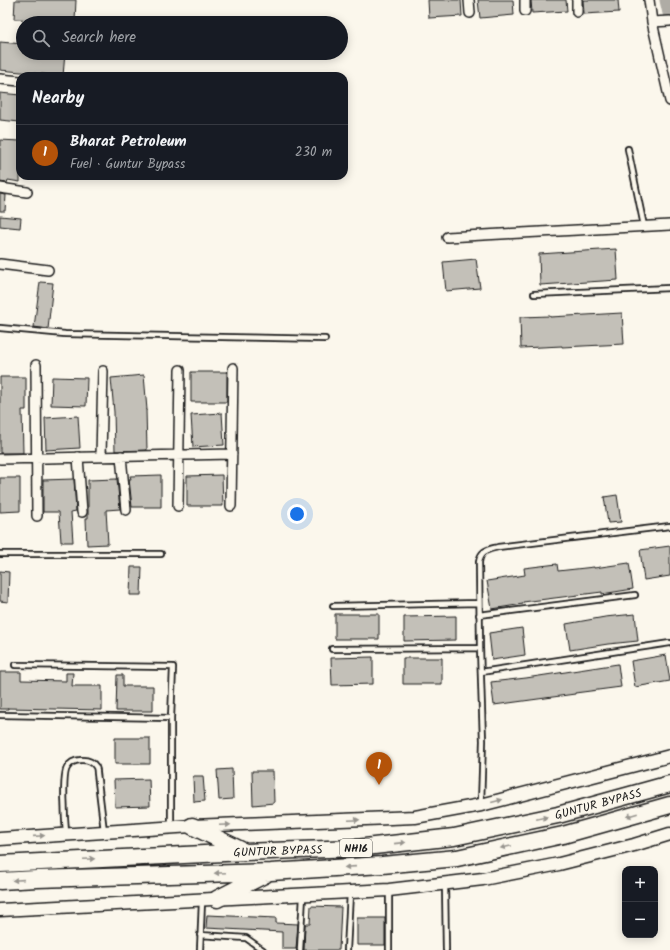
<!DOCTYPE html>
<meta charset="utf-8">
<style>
:root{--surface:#171b24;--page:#242831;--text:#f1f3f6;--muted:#9ea1a6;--line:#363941;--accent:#b45309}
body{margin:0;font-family:Kalam,sans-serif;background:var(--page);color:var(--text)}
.controls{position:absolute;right:12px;bottom:12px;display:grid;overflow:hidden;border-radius:8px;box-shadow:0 2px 10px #0003}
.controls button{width:36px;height:36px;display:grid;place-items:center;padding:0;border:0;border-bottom:1px solid var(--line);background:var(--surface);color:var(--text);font:20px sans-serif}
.you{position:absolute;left:297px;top:514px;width:14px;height:14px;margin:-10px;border:3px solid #fff;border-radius:50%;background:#1a73e8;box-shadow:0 0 0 6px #1a73e833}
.badge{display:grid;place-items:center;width:26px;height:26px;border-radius:50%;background:var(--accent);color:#fff;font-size:13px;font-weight:700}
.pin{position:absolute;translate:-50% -33px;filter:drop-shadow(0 1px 2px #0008)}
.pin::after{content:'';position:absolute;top:21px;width:14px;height:12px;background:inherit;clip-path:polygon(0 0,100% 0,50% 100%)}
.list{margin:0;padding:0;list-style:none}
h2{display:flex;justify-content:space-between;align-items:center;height:52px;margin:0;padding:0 16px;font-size:17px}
h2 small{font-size:13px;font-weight:400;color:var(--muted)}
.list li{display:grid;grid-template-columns:26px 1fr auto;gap:12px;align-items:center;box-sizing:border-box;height:56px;padding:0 16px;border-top:1px solid var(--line)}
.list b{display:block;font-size:15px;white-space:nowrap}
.list p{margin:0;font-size:13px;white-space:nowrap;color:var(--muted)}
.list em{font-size:13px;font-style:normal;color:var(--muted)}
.icon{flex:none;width:22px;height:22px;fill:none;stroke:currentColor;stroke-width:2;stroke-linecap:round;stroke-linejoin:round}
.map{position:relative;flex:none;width:670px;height:950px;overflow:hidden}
.search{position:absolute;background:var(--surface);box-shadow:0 2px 10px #0003;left:16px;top:16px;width:332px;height:44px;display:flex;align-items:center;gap:10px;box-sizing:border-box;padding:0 14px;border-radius:22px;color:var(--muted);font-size:15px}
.panel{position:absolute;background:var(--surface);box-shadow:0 2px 10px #0003;left:16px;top:72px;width:332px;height:108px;border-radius:12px}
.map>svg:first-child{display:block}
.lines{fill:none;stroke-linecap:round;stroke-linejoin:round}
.river{stroke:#afaca5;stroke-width:15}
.building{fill:#c3c0b8;stroke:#1c1c1c}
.lane-casing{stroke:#1c1c1c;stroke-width:8}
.street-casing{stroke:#1c1c1c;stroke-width:12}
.secondary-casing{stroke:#1c1c1c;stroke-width:15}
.highway-casing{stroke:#1c1c1c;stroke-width:19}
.lane{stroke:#fbf7ec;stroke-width:4.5}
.street{stroke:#fbf7ec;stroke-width:9}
.secondary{stroke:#fbf7ec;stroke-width:12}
.highway{stroke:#fbf7ec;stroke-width:16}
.oneway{fill:#97948e}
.labels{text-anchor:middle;stroke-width:3;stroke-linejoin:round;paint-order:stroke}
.shield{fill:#fbf7ec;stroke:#5f5e5a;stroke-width:1}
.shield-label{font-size:11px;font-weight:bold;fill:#1c1c1c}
.street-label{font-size:12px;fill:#1c1c1c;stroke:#fbf7ec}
</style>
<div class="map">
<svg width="670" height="950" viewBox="0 0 670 950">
<rect width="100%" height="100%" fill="#fbf7ec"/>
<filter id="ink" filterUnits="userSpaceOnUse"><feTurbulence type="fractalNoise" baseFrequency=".025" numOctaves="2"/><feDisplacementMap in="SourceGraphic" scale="8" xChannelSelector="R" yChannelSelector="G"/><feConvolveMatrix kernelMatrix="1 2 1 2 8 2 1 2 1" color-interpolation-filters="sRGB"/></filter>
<g filter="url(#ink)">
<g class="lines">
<path class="river" d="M667,0L670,13"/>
</g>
<path class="building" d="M15,0H76L75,21L14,19Z
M428,0H461L462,16L429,18Z
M478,0H513L514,15L480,18Z
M531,0H566L567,11L532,13Z
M583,0H618L619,12L584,14Z
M0,42L23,44V53H65L63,76L0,70Z
M0,93L20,95V122L0,120Z
M0,140L20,141V182L8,180L7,183L0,182Z
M0,194L6,195L5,211H0Z
M0,216L21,218L20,228L0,226Z
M616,249L618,280L540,285L539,254Z
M476,259L480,288L446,291L443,262Z
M40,282L53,283L48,329L34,327Z
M622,313L624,344L562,347V346L521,348L520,317L550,316V317Z
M191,372H227V402H191Z
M144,375L147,410H146L147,450L115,451L114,412L111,378Z
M0,377H26V410H22L23,453H0Z
M52,377L87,378L86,406L51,405Z
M222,413L224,445L193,447L191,415Z
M78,416L80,448L46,450L45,418Z
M161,475V507H132L129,479H131L130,476Z
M222,475L223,506H187V476Z
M0,478H20V511L0,512Z
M74,479L76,511L71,512L73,542H61L59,512H43V480Z
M117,479L120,509L106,510L108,544L87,545L86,518H88V480Z
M617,495L621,522L608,523L604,497Z
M670,546V576L644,580L640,550Z
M629,563L633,589L602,594V592L523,602V604L492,609L487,581L525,575L524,568L557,564L558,571L594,567V568Z
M131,567H142L141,595H130Z
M0,571L9,572L8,602L0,601Z
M335,614H379V639H335Z
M635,614L638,641L608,644L570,650L566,624L605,617Z
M456,616V640L404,641V617Z
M522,628L525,655L492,660L489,633Z
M666,655L670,681L635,687L631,661Z
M373,657V684L332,685L331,658Z
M403,658H442V684H403Z
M618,664L621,687L575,693V694L494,705L491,682L526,678Z
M0,672H21V680L66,681V673H73L72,686H102V710L8,708V709H0Z
M117,675H123V686H153V711H116Z
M115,738H150V764H115Z
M232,769L233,799L219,800L217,770Z
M252,771H273L274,803L253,805Z
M193,776H203L205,801L194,802Z
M149,779L150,806L115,807L114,780Z
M311,906L341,907L339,950H304L305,924H310Z
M207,915L276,918V923L298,924L296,949H282V932L206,928Z
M357,918H385V945H357Z"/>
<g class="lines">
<g class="lane-casing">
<path id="lane" d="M628,149L644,226
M534,294L670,288
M0,328L65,334L325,339
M0,554H161
M333,606L479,603
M479,615L635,595
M332,649L480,648
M15,665L173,667L171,718V827
M481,672L670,643
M0,715L171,718
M481,804L483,741L480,648L479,562C481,550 487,550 498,547L670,526
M66,833C65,821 62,776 67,768C72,758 90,757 96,767C97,769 97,771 97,773L104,831
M445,884L446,950
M389,891V950
M200,935L246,938L263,950
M200,950L202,901
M300,950L303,896
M347,950L350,893"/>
</g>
<g class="street-casing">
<path id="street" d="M469,0L470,13
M525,0V11
M577,0V12
M649,0L652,22L670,101
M652,22L670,21
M0,79L20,81
M0,188L27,192
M447,237L670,225
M0,264L48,270
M36,365L37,516
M101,456L103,371
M121,456L126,510
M78,457L82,512
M0,459L232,454
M178,506L180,370
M231,506L233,368"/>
</g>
<g class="secondary-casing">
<path id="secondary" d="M0,839L192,826L415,817L481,805L670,756
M0,910L389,890L483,879L559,864L634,845L670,834"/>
</g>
<g class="highway-casing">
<path id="highway" d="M192,826L243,851
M0,864L245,852L356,848L454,837L558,815L670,784
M0,881L37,879L271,872L382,865L457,858L563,835L670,805
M217,899L266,874"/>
</g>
<use href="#lane" class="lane"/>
<use href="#street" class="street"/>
<use href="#secondary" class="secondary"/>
<use href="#highway" class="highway"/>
</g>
<defs><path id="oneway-solid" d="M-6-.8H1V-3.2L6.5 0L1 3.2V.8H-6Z"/></defs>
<g class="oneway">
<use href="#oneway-solid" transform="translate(497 801) rotate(-15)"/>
<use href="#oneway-solid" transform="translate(632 815) rotate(164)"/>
<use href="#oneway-solid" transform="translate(542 818) rotate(-12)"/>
<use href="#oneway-solid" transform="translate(354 820) rotate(-2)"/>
<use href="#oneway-solid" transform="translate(225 825) rotate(-2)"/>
<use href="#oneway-solid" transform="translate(39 836) rotate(-4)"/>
<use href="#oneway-solid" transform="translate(400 843) rotate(-6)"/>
<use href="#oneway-solid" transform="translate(506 847) rotate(168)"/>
<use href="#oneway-solid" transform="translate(89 859) rotate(-3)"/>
<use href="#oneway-solid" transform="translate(350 867) rotate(176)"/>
<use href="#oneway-solid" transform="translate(220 873) rotate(178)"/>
<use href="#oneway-solid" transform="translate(18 880) rotate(176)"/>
</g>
</g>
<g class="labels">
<rect class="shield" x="340" y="839" width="32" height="18" rx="3"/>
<g class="shield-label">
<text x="356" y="852">NH16</text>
</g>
<g class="street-label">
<text transform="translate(598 804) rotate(-15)" y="4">GUNTUR BYPASS</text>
<text transform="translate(278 851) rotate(-2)" y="4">GUNTUR BYPASS</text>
</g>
</g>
</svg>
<div class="controls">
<button>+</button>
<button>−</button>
</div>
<div class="you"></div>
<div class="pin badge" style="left:379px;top:785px">1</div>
<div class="search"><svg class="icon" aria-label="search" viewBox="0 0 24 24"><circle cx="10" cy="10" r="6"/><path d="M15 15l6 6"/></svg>Search here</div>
<section class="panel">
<h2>Nearby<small></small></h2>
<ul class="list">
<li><span class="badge">1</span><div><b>Bharat Petroleum</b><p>Fuel · Guntur Bypass</p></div><em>230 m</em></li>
</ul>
</section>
</div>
